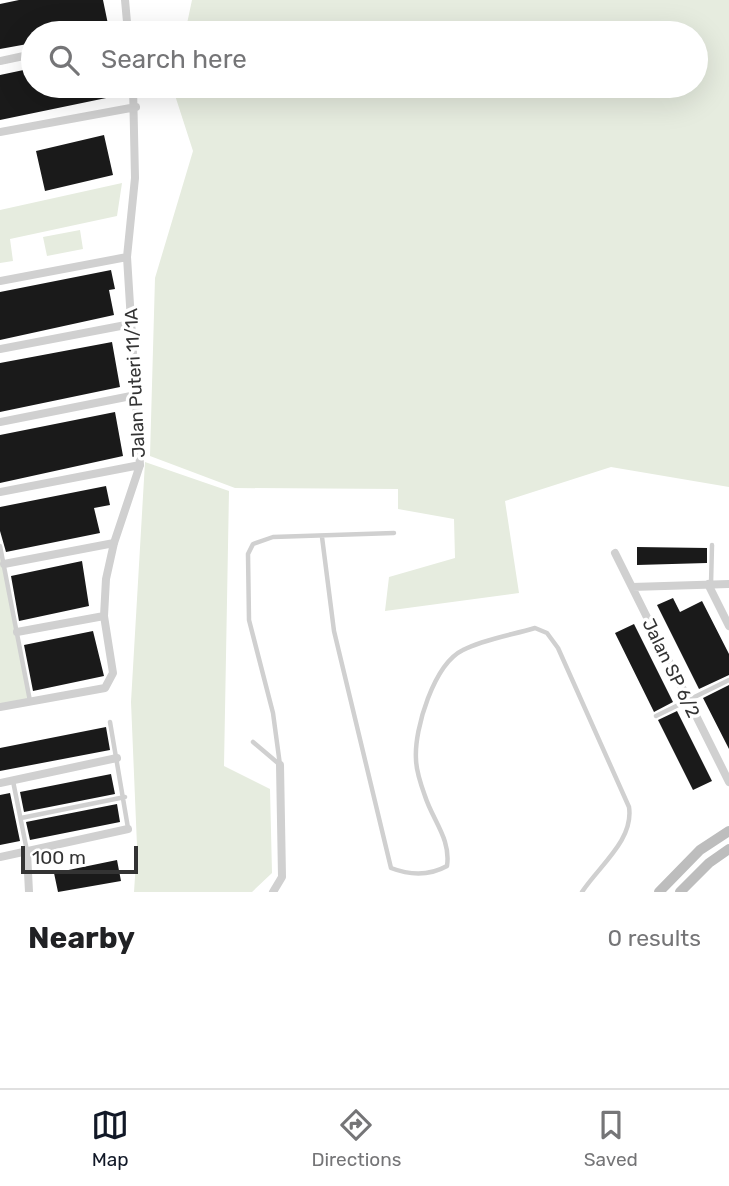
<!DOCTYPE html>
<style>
:root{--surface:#fff;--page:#f6f6f6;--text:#202124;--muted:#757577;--line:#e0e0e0;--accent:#111827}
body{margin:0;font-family:Rubik,sans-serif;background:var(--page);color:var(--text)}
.scale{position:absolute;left:21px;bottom:18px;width:117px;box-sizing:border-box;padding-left:7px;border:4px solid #333;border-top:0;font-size:19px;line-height:24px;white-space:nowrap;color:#333;-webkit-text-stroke:5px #fff;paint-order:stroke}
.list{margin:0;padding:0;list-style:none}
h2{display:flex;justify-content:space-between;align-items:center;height:91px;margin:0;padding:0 28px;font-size:30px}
h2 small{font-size:23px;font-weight:400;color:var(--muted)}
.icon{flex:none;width:38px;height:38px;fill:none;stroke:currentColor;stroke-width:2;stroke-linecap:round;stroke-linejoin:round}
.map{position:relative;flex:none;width:729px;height:892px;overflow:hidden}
.search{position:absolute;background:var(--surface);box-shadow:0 7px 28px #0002;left:21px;right:21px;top:21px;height:77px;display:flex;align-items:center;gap:18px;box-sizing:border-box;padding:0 24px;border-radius:38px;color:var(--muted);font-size:26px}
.sheet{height:196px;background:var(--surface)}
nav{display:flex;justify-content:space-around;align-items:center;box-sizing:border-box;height:98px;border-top:2px solid var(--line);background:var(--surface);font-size:19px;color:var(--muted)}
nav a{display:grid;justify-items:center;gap:4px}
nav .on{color:var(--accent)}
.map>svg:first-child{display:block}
.green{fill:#e6ecdf}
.building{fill:#1a1a1a}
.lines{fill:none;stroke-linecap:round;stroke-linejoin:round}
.lane{stroke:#d0d0d0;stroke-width:4.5}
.street{stroke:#d0d0d0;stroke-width:8}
.secondary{stroke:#bdbdbd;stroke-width:10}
.labels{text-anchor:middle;stroke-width:7;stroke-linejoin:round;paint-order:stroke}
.street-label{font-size:18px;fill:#333;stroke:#fff}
</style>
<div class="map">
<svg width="729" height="892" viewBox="0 0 729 892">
<rect width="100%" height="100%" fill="#fff"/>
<path class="green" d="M192,0H729V487L611,467L505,501L519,593L385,611L389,577L455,558L454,519L398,509V489L235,488L150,456L155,278L193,151L172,86H696V33H185Z
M122,183L117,216L10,239L13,261L0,263V210Z
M80,230L83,249L47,256L43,237Z
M145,462L229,491L224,766L270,789L272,873L252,892H134L137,846L131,702Z
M0,546L30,701L0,707Z"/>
<path class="building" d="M19,0H103L109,29L87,33H33V43L0,49V4Z
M33,68V86H108L111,97L0,120V75Z
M104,135L113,175L45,191L36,151Z
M111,270L115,289L109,290L114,315L0,340V292Z
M112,342L120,387L0,412V363Z
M115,412L123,456L0,483V435Z
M106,486L110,505L94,508L100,533L6,552L0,531V507Z
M637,547L707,548V563L637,565Z
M82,561L89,606L19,621L11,576Z
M673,598L680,612L702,601L729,654V675L699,689L657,605Z
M634,624L673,702L654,712L615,633Z
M93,631L104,676L33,691L24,645Z
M729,685V749L703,698Z
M677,711L712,781L693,790L658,720Z
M106,727L110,750L0,771V748Z
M111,774L115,794L24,812L20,792Z
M10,793L20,841L0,845V795Z
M117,804L120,822L30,840L26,822Z
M117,860L121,881L58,892L54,873Z"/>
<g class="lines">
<path class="lane" d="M322,537L334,631L391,868C409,875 429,876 447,866C451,839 433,821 425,796C421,785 416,771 416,759C414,729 434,664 463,650C484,639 512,635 535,628L547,633L558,648L629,807C634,840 599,866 582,892
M0,546L30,701
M711,584L712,545
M656,716L729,680
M110,722L128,828
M253,742L279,764
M280,765L273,713L249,620L248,554L253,544L273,537L394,533
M13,781L27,851
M21,818L125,797"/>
<path class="street" d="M125,0L128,33
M0,61L33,54
M0,132L136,107
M0,281L127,257
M0,349L131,324
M0,422L136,395
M0,492L140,465
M615,553L729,782
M4,564L114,543
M708,584L729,626
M632,587L729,584
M17,632L104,616
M0,707L105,688L113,673L104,616L106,579L114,543L140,465L127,257L135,178L133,86
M0,783L117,758
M27,852L29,892
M0,857L128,829
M273,892L282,877L280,765"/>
<path class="secondary" d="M659,892L700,850L729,831
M680,892L709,863L729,849"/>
</g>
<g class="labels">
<g class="street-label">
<text transform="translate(135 383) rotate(-93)" y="6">Jalan Puteri 11/1A</text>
<text transform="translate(671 668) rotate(64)" y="6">Jalan SP 6/2</text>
</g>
</g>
</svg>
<div class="scale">100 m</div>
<div class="search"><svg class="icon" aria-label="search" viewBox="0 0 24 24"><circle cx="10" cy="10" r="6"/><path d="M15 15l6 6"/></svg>Search here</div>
</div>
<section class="sheet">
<h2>Nearby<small>0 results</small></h2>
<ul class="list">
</ul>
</section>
<nav>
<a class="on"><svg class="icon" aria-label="map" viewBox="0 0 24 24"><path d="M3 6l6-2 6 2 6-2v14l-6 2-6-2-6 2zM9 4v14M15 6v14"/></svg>Map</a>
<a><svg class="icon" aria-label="directions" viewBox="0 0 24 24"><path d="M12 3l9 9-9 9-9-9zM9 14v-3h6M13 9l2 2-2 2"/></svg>Directions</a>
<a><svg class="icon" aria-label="saved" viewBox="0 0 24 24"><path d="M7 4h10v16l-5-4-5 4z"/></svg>Saved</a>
</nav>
